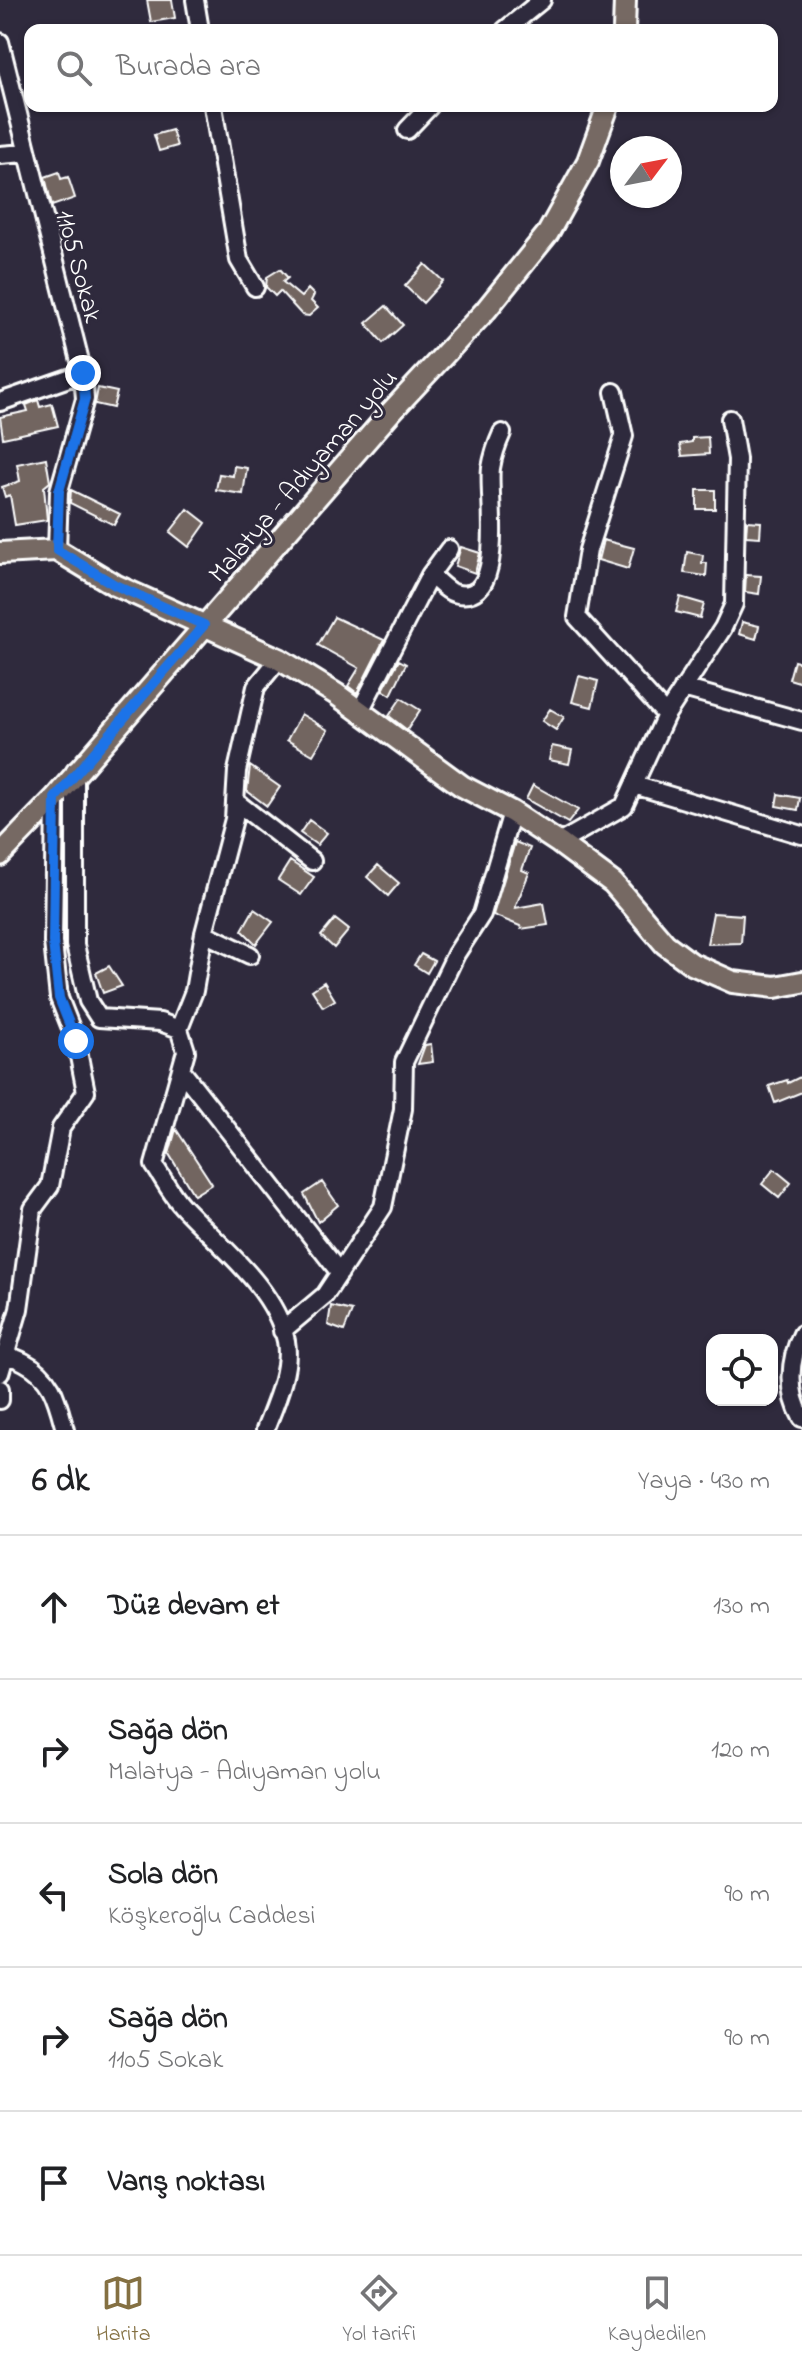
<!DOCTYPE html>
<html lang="tr">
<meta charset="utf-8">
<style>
:root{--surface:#fff;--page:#f6f6f6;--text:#202124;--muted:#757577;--line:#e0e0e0;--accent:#847042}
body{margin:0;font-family:"Indie Flower",sans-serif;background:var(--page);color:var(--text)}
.controls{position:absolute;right:24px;bottom:24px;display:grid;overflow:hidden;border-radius:16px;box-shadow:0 2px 6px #0004}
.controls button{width:72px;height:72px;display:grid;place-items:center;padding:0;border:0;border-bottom:2px solid var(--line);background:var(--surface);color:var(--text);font:40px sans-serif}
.compass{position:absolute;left:610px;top:136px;width:72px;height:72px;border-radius:50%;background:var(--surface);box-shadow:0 2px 6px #0004;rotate:58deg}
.stop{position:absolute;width:24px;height:24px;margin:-18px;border:6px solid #1a73e8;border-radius:50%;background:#fff}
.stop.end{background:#1a73e8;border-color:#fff;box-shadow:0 2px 8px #0008}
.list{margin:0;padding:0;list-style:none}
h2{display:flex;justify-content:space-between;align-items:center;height:104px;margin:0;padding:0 32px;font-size:34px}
h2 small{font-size:26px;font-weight:400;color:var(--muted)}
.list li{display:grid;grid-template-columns:52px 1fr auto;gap:24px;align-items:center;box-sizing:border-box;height:144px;padding:0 32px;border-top:2px solid var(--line)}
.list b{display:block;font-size:30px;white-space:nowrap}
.list p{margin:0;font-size:26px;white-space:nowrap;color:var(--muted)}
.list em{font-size:26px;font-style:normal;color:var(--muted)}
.icon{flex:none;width:44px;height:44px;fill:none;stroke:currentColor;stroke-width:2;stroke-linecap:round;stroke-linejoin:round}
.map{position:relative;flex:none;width:802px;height:1430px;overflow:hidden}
.search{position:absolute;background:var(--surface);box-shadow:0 2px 6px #0004;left:24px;right:24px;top:24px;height:88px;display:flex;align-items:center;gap:20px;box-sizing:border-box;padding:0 28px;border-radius:16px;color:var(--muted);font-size:30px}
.sheet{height:824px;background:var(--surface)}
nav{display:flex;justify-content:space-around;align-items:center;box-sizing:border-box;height:112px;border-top:2px solid var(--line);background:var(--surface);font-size:22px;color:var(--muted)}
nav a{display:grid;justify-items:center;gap:4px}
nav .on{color:var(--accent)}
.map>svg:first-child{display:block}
.building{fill:#726560;stroke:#fff;stroke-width:2}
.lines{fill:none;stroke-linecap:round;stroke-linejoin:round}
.minor-casing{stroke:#fff;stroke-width:22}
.major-casing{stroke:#fff;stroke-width:26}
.minor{stroke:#2f2a3d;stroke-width:16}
.major{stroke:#766964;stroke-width:20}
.route{stroke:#1a73e8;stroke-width:10}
.labels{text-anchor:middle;stroke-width:6;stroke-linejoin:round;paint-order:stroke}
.street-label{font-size:26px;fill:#fff;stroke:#2f2a3d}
</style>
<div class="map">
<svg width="802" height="1430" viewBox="0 0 802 1430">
<rect width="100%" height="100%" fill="#2f2a3d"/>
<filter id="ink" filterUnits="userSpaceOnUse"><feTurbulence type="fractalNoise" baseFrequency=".0125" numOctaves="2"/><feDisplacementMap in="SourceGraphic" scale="16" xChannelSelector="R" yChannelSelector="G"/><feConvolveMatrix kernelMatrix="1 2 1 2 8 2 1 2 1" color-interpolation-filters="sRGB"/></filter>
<g filter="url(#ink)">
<path class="building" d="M147,0H172L175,18L151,22Z
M172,130L177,146L159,151L154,135Z
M59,172L61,179L68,177L75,198L52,206L45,177Z
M425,264L443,281L423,303L405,286Z
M280,269L288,278L283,282L301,297L308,289L314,295L311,301L318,308L309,316L302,315L280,291L275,296L266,287L267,277Z
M386,306L403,325L383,343L366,323Z
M98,388L117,392L113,408L95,404Z
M38,400L40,407L52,404L58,426L3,438L0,417L28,411L26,405Z
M708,437L709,454L682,456L680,444L692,442V438Z
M46,458L50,482L44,487L47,520L15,525L10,495L5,497L2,487L20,481L17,464Z
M234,466L247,468L243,494L216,490L219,474L233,476Z
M71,490L120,514L114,525L70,503Z
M697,490H715V509H697Z
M188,509L206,523L189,547L170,532Z
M747,521L761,522L760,537L746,536Z
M603,540L634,548L628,569L598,560Z
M461,547L480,553L475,573L455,566Z
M687,552L703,555L702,563H707L706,576L684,573Z
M746,575L761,576L759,594L745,592Z
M680,597L704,604L700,618L676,612Z
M334,617L384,640L357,693L348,686L359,668L318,645Z
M742,622L759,626L756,639L739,634Z
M399,660L406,664L391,695L383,690Z
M794,661L802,663V683L789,679Z
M579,676L598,681L592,707L572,702Z
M401,698L420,710L407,730L389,716Z
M550,709L564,717L556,730L542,721Z
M301,714L328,730L313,755L287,740Z
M552,746L572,750L569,764L549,760Z
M250,766L280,787L267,806L247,791Z
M533,785L578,810L568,823L526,799Z
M778,794L800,798L798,810L776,806Z
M309,820L327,833L317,845L300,833Z
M515,842L530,848L522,870L529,873L515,908L544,903L548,925L521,929L520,926L493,915Z
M290,861L314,877L301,895L278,880Z
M378,865L399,883L388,896L367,877Z
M254,909L273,922L256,944L242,930Z
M713,913L743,915L741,943L707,944Z
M335,919L349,930L334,948L321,936Z
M421,954L434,961L427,973L414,965Z
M109,966L122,986L103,993L96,973Z
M324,982L335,1000L323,1007L312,990Z
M431,1044L433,1062L418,1064L425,1045Z
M802,1076V1092L775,1103L769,1086L787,1080L788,1083Z
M176,1129L212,1184L194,1195L169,1154Z
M774,1169L791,1183L779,1198L762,1184Z
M322,1182L338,1205L318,1222L304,1194Z
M331,1306L352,1311L344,1331L328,1325Z"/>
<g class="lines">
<g class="minor-casing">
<path id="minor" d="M195,0L200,30
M505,30L542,0
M0,42L83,373L85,399L59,491L57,550
M213,106L239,260L255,287
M407,130L430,106
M0,155L25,153
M614,392L624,436L588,550L577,617L666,715
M0,402L83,373
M430,575L449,549
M683,688L802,721
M360,711L430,575C437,580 446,591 454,593C509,609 487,494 491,468C493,456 497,444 502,433
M75,771V945L88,1001L99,1018L160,1022L179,1029L186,1051L154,1165C163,1178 171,1194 182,1206C217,1244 275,1287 286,1341C291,1370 275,1404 265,1430
M634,785L802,835
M235,801L312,861
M559,843L624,806L666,715L723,628L734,604L737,459L730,419
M204,933L250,955
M179,1029L194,991L204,933L234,819L237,771L256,687L279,659
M181,1070L340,1273
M282,1331L325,1295L383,1207L403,1109L404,1062L456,954L482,914L512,812
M802,1334C789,1360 787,1392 802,1418
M0,1356C9,1355 16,1358 24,1362C53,1377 57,1400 65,1430
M0,1373L19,1309L33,1209L50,1186L61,1128L86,1092L76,1041L59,998L53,942L55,798
M0,1389V1400"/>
</g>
<g class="major-casing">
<path id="major" d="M624,30L625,0
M0,553L57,550L115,585L279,659L336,694L462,786L512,812L559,843L613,883L665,944L692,964L733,982L775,987L802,982
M0,855L55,798L389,414L486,310L548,233L588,161L608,106"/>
</g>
<use href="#minor" class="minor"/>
<use href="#major" class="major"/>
</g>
</g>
<g class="lines" filter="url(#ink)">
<path class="route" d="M76,1041L59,998L53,942L55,798L204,625L115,585L57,550L59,491L85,399L83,373"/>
</g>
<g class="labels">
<g class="street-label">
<text transform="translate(80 266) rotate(75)" y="9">1105 Sokak</text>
<text transform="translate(302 475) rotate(-49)" y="9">Malatya - Adıyaman yolu</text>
</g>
</g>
</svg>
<div class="controls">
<button><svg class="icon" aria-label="locate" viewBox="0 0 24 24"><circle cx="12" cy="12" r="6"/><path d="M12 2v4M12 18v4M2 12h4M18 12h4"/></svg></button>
</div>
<svg class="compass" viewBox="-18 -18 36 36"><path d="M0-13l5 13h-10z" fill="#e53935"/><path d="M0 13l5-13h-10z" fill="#757577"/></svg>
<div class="stop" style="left:76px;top:1041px"></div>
<div class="stop end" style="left:83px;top:373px"></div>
<div class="search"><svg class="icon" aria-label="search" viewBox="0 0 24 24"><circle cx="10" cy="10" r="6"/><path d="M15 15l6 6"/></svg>Burada ara</div>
</div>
<section class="sheet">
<h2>6 dk<small>Yaya · 430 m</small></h2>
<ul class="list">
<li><svg class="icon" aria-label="ahead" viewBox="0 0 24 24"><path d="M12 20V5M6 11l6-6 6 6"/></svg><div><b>Düz devam et</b></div><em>130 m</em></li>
<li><svg class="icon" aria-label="right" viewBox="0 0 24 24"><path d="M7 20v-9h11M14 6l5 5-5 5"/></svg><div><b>Sağa dön</b><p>Malatya - Adıyaman yolu</p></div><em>120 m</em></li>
<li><svg class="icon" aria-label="left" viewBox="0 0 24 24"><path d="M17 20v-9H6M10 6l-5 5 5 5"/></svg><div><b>Sola dön</b><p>Köşkeroğlu Caddesi</p></div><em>90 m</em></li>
<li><svg class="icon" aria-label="right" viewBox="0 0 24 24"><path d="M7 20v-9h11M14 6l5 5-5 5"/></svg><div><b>Sağa dön</b><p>1105 Sokak</p></div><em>90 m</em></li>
<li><svg class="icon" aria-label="arrive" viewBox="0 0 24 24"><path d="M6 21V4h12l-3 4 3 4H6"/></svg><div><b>Varış noktası</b></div></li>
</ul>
</section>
<nav>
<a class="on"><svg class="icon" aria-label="map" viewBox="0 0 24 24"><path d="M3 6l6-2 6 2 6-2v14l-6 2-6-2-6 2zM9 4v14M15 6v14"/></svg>Harita</a>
<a><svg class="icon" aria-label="directions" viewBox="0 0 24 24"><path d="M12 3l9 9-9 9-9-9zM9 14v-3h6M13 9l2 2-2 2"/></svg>Yol tarifi</a>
<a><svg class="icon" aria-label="saved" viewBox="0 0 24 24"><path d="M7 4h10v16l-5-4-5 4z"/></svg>Kaydedilen</a>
</nav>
